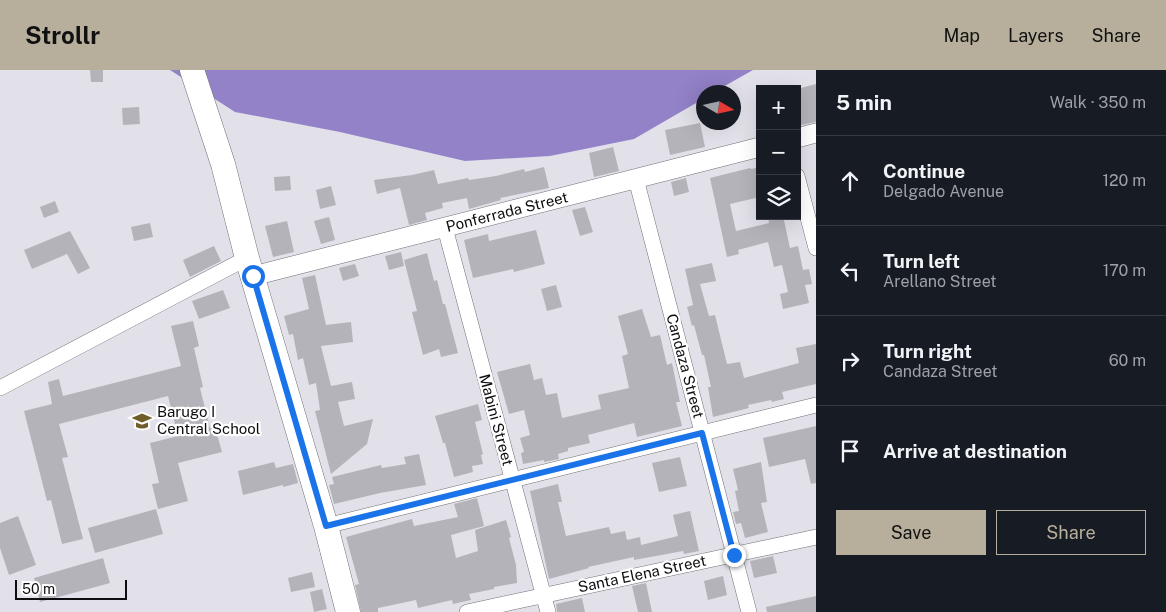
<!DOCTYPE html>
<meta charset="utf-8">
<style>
:root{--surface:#171b24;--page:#242831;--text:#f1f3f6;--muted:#9ea1a6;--line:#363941;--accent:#b7af9b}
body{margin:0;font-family:"Public Sans",sans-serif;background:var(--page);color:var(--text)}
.controls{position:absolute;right:15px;top:15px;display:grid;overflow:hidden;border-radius:0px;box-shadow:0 5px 20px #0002}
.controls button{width:45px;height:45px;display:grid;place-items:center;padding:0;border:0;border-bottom:1px solid var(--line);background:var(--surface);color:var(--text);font:25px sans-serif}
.compass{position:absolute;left:696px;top:15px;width:45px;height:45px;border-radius:50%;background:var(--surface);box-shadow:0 5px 20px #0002;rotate:99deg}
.scale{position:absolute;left:15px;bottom:12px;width:112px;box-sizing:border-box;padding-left:5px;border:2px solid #0d0d0f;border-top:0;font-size:14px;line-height:18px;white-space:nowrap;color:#0d0d0f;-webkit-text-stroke:4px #fff;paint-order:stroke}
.stop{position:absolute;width:15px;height:15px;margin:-11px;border:4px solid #1a73e8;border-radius:50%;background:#fff}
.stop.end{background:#1a73e8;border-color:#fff;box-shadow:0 1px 5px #0008}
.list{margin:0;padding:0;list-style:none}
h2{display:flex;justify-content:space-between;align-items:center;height:65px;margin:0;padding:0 20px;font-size:21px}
h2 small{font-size:16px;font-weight:400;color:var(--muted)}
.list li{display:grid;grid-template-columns:32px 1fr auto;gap:15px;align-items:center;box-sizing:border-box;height:90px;padding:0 20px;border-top:1px solid var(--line)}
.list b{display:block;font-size:19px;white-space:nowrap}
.list p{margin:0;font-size:16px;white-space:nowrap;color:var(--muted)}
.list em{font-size:16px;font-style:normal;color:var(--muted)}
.actions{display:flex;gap:10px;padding:15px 20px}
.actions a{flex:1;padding:11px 0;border:1px solid var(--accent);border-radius:0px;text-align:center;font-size:18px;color:var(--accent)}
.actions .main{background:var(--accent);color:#111}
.icon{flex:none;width:28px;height:28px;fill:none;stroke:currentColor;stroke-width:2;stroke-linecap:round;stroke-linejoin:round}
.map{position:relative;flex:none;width:816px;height:542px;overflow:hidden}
header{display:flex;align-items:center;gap:30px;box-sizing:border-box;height:70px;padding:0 25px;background:var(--accent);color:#111}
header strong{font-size:24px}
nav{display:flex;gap:28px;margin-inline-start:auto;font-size:18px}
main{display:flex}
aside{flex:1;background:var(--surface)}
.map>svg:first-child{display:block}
.water{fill:#9482c9}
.building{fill:#b4b3ba}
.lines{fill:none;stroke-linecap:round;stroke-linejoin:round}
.minor-casing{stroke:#716f76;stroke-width:16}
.tertiary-casing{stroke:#716f76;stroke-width:20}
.primary-casing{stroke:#716f76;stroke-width:25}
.minor{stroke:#fff;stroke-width:15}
.tertiary{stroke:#fff;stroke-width:19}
.primary{stroke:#fff;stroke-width:24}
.route{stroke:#1a73e8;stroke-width:6}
.labels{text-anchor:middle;stroke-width:4.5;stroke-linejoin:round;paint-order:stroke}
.street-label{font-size:15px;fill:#0d0d0f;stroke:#fff}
.poi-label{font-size:15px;fill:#0d0d0f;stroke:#fff;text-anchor:start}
</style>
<header>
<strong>Strollr</strong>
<nav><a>Map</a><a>Layers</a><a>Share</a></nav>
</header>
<main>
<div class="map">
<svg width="816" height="542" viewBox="0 0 816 542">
<rect width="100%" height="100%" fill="#e2e1e9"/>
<path class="water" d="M170,0H753L714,22H704L703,29L634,69L550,86L465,91L340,62L235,42Z"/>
<path class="building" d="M90,0H103V12H91Z
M816,14V52L797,56V19Z
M139,37L140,54L123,55L122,38Z
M700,53L705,77L670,85L665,60Z
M613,77L619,101L594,107L589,83Z
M544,97L549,118L500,128L501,130L469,139L467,128L442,133L443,138L425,143L427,150L409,155L400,118L377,124L374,110L412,105L434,100L438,114L468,108L469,110L496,106L524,99L525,102Z
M760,97V127L730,134L736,161L769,153L768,146H783L790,178L798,176L803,200L809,199L812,214L805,215L809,233L783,239L780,224L788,222L782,195L774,197L768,172L738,180L739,184L727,187L710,108L750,98L751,99Z
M290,106L291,120L275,121L274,107Z
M686,108L689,122L674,126L671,112Z
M331,116L336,135L320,139L316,120Z
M55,131L59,142L44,148L40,137Z
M585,137L593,162L580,166L572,140Z
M329,147L335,170L321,174L314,151Z
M287,151L294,182L273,187L265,156Z
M150,153L153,167L134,171L131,157Z
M536,160L545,194L514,202L513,199L473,208L464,170L488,164L489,171Z
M70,161L90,198L78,204L67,184L32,199L24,180Z
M214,176L221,191L190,207L183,190Z
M401,182L404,196L389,200L385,186Z
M427,183L434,211L437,210L443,234H445L458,283L441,287L439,279L423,285L412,242L417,241L404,190Z
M712,193L716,211L700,214L709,246L715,245L727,294L740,292L744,308L799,293L796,278L816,274V314L782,322L784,329L772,332L771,330L748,335L749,338L713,347L708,317H711L704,285H702L694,255L692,256L687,237L693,235L685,199Z
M355,194L359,206L343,211L339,198Z
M315,205L326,255L351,252L353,272L321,276L331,316L352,312L355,329L338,332L344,356L373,349L367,374L331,404L315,341L320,340L316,313L309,315L303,288L298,290L293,264L289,265L284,246L309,239L302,208Z
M556,215L562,237L547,241L541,219Z
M223,220L230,238L199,249L192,231Z
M642,239L651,267L660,265L667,295L672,293L680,332H676L682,356L637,367L634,353L588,365L590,373L568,378V381L558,384L559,389L544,392V390L523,394L521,383L524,382L520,368L530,365L524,340L509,344L497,302L530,294L534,310L542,308L546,325L557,323L562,348L601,339L598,325L629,318L622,286L628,284L618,246Z
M193,251L199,276L194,278L203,317L200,318L210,358L215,357L222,382L178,393L188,431L158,439L152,414L159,413L150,373L178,366L168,326L59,354L68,387L62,388L83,469L62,474L51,430L47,431L24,341L52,334L48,312L59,309L63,326L181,296L171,256Z
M478,334L482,350L475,352L483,384L481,385L483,394L472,396L473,402L454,407L445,373H443L435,346Z
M816,356V413L811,414L805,389L769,397L763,368Z
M419,384L426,415L380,423L334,434L329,415L334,414L332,407L381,395L382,398L406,394L404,387Z
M680,387L687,416L659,422L652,393Z
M274,392L276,398L293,394L298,413L283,417V415L243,425L238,401Z
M761,392L767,432L761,433L768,462L745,468L741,453L736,454L733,442L739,441L735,421L738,420L733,399Z
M558,414L562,432H558L566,466L609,457L611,464L625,461L627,470L640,467L641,475L678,466L673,445L690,441L699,481L684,484L683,481L634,490V487L588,497L589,498L549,509L530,421Z
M477,428L484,456L451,465L456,488L478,481L475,460L506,450L511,467L509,468L516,495L517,513L494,517V519L469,524L471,530L453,534L452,530L418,538L416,530L378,538V542H361L355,515L359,514L346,467L412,449L414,456L458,447L454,434Z
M156,439L163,464L95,483L88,458Z
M18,446L36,495L9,505L0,478V453Z
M773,486L777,503L754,508L750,491Z
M103,488L110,513L40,532L34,508Z
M312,502L315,517L291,522L288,508Z
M723,506L727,525L708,530L704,511Z
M646,513L652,542H638L632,516Z
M322,519L327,539L314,542L310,522Z
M816,526V542H767L766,537Z
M582,528L585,542H557L556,534Z"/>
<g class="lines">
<g class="minor-casing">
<path id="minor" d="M797,106L816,178
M636,109L749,542
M445,158L548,542
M0,318L247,188
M326,456L816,335
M467,542L816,467"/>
</g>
<g class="tertiary-casing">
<path id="tertiary" d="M797,68L816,63
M253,206L760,77"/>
</g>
<g class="primary-casing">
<path id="primary" d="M192,0L223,94L247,188L326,456L348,542"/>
</g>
<use href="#minor" class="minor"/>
<use href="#tertiary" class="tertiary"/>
<use href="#primary" class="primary"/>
</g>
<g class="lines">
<path class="route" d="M253,206L326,456L702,363L734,485"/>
</g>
<defs>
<g id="school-bare" transform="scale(1.5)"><path d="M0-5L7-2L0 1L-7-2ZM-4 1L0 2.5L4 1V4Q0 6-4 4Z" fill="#715c2b" stroke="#fff" stroke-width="2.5" paint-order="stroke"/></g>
</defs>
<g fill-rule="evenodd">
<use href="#school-bare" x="142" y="351"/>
</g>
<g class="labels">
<g class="street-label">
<text transform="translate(507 142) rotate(-14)" y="5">Ponferrada Street</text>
<text transform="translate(685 296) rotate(75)" y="5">Candaza Street</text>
<text transform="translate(496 350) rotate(75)" y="5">Mabini Street</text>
<text transform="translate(642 504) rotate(-12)" y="5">Santa Elena Street</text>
</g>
<g class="poi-label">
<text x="157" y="347">Barugo I<tspan x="157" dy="17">Central School</tspan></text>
</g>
</g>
</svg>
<div class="controls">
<button>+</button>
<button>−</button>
<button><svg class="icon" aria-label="layers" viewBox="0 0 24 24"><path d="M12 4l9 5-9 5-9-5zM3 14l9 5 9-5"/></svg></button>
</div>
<svg class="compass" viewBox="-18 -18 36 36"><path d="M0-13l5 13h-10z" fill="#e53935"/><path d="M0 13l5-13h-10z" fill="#9ea1a6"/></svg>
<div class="scale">50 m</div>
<div class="stop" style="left:253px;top:206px"></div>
<div class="stop end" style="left:734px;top:485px"></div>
</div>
<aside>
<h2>5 min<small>Walk · 350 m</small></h2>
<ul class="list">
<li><svg class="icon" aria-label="ahead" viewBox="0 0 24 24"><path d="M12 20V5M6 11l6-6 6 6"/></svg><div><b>Continue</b><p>Delgado Avenue</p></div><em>120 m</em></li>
<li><svg class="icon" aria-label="left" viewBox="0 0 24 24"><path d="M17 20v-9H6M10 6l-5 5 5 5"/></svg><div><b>Turn left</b><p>Arellano Street</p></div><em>170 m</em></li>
<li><svg class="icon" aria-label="right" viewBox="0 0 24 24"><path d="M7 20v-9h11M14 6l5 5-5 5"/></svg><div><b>Turn right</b><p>Candaza Street</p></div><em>60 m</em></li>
<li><svg class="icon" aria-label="arrive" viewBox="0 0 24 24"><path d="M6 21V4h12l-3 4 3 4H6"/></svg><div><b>Arrive at destination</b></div></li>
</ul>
<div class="actions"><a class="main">Save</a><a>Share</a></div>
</aside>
</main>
